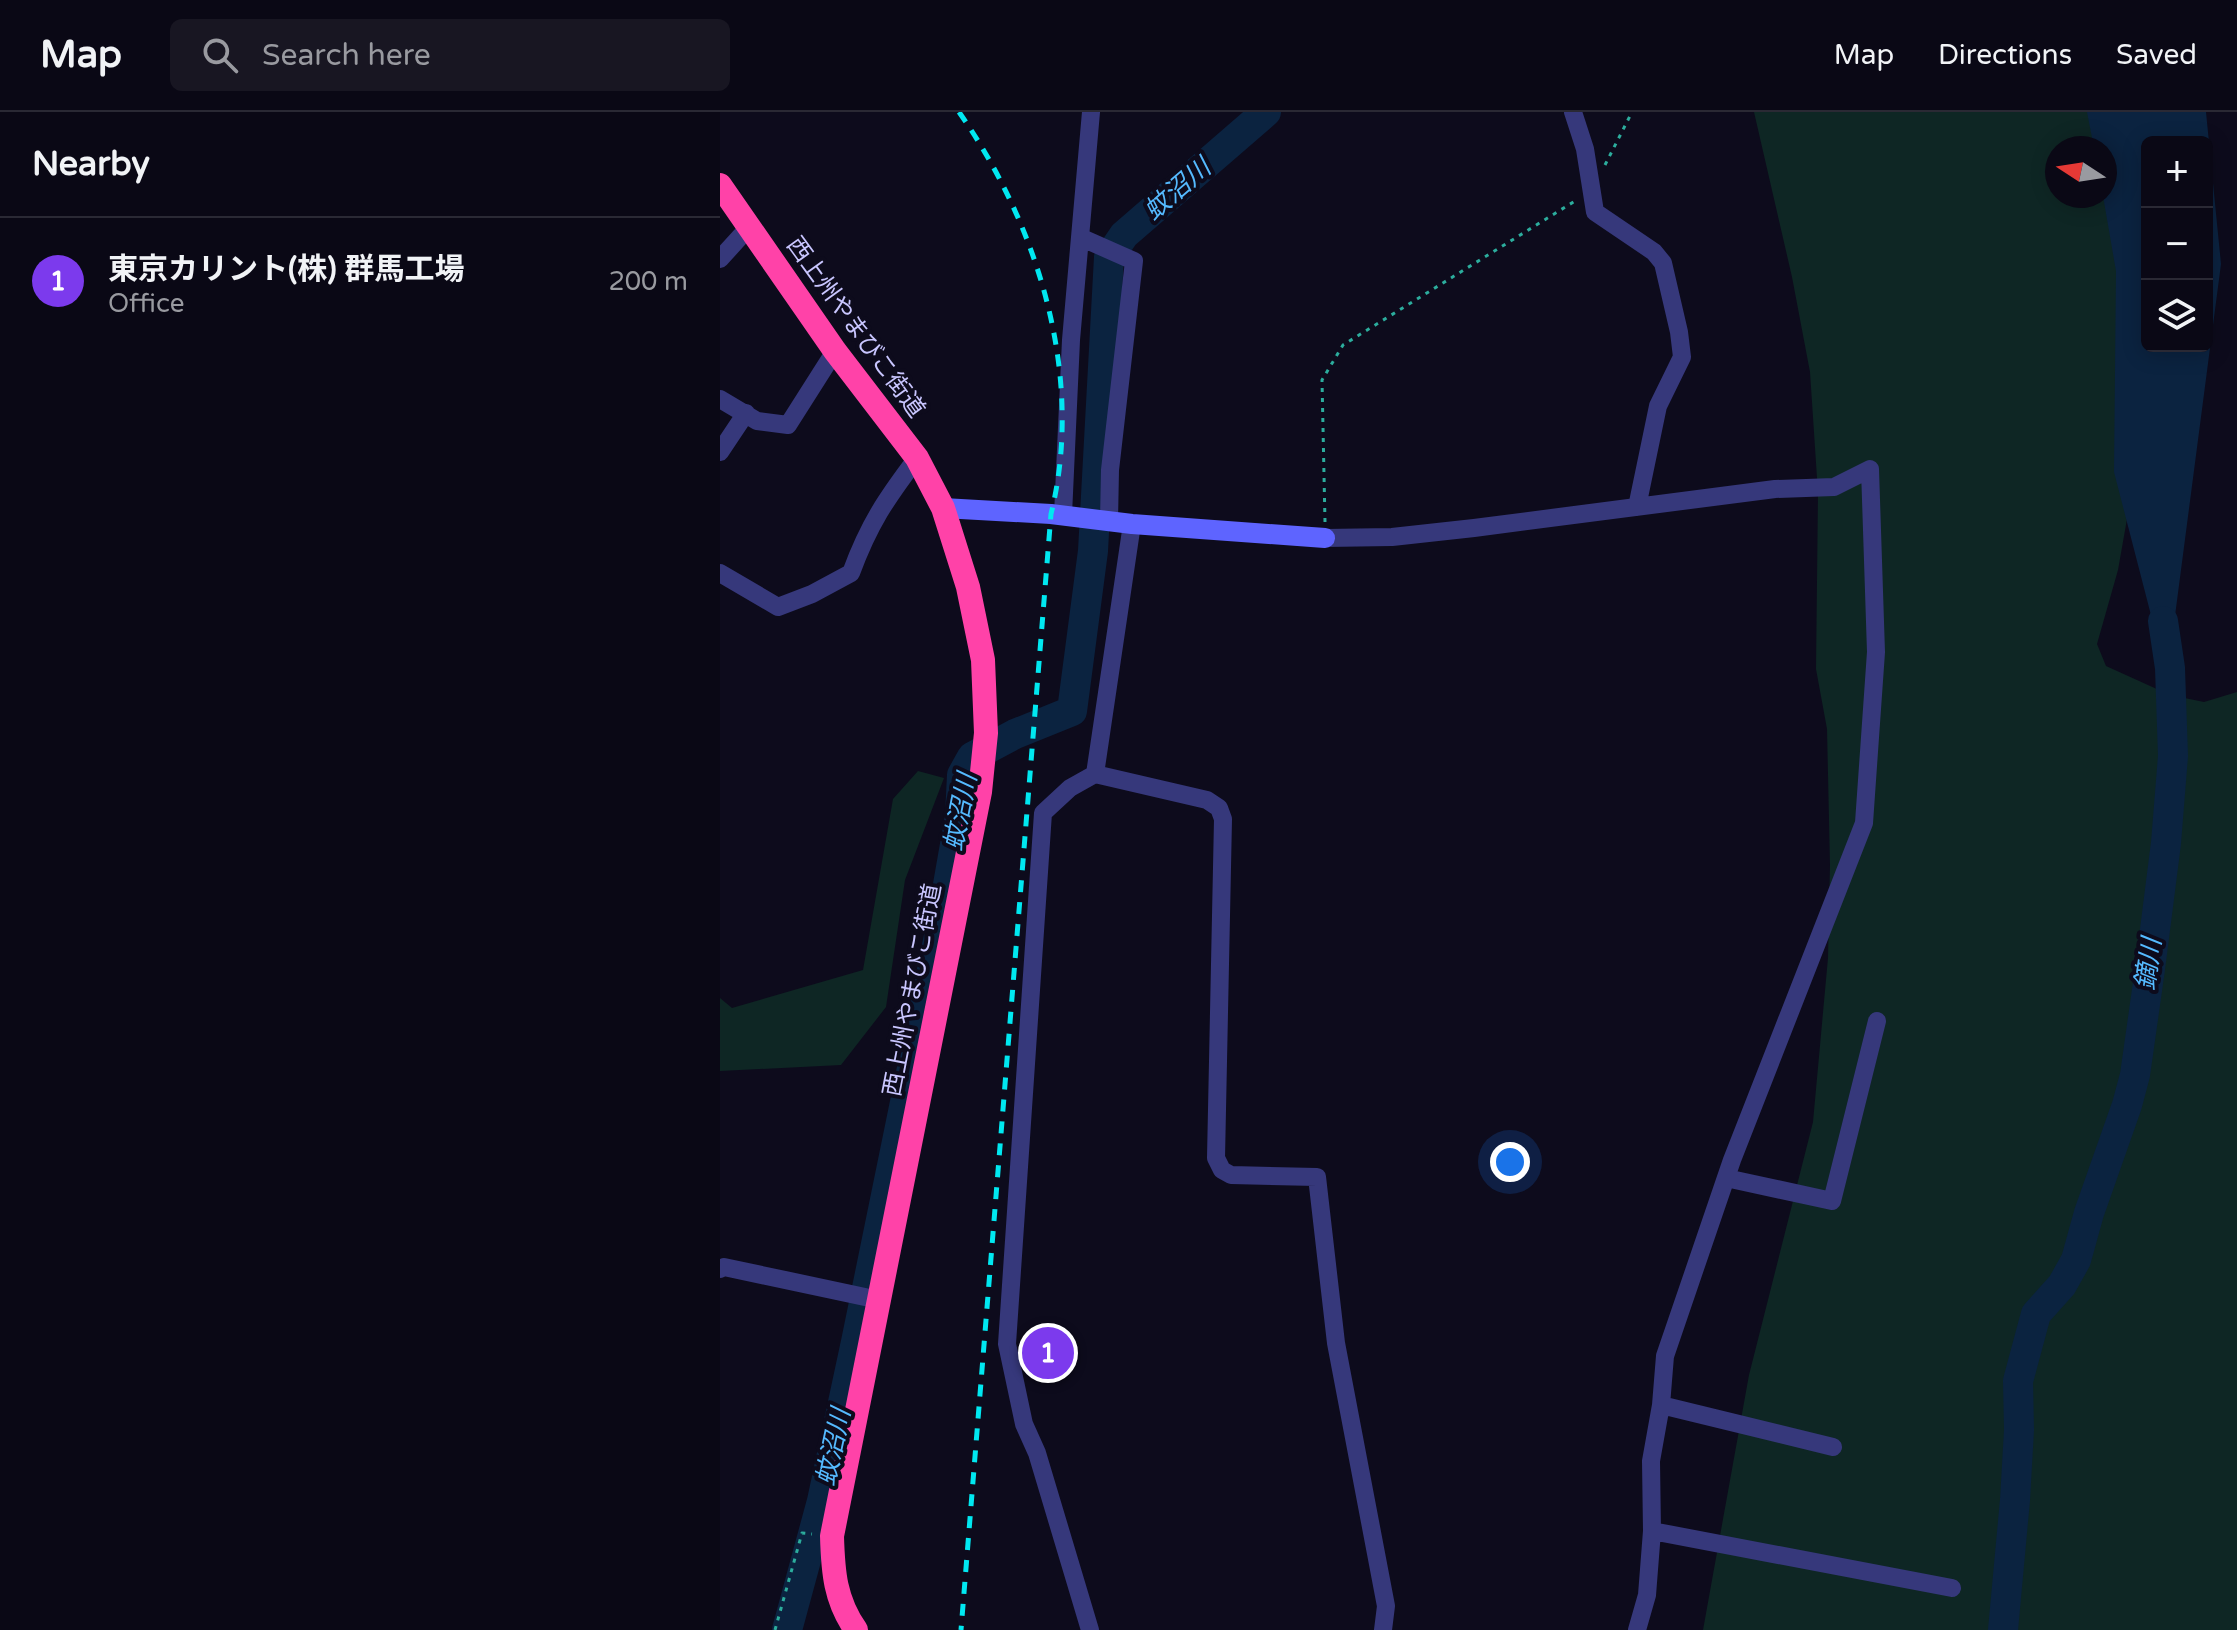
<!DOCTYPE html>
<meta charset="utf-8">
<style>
:root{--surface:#0a0815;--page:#181622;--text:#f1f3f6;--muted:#999aa0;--line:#2a2934;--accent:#7c3aed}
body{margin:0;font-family:"Varela Round","Noto Sans JP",sans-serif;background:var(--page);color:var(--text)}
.controls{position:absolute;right:24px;top:24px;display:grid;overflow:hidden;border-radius:12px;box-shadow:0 4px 20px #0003}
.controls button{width:72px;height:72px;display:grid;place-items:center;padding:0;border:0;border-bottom:2px solid var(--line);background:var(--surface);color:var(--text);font:40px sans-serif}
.compass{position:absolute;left:1325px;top:24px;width:72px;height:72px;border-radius:50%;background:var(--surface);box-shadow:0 4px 20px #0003;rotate:282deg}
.you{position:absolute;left:790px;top:1050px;width:28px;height:28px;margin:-20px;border:6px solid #fff;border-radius:50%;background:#1a73e8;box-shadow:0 0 0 12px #1a73e833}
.badge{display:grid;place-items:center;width:52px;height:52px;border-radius:50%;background:var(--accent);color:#fff;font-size:26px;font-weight:700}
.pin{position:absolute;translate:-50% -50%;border:4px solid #fff;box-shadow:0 2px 8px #0006}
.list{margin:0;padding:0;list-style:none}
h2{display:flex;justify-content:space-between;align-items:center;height:104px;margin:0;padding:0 32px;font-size:34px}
h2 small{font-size:26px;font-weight:400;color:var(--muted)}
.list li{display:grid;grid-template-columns:52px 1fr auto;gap:24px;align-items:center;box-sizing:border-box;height:128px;padding:0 32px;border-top:2px solid var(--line)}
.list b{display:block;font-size:30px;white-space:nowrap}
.list p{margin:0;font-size:26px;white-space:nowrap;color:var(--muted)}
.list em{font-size:26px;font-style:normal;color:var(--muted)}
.icon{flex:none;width:44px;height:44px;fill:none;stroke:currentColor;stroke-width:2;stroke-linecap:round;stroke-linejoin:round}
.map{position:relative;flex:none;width:1517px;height:1518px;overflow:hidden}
header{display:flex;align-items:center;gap:48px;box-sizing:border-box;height:112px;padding:0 40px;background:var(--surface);border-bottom:2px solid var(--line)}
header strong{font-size:38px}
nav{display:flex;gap:44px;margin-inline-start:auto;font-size:28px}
.search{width:560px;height:72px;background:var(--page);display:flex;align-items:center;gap:20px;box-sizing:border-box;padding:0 28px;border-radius:12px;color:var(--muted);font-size:30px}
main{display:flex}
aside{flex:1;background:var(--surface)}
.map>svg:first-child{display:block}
.green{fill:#0e2624;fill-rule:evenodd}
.water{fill:#0b2340;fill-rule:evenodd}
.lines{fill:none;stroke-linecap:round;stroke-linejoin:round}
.river{stroke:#0b2340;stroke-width:30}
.path{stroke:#2cad9d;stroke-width:3;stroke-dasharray:4 6;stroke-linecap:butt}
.street{stroke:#36387b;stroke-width:18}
.secondary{stroke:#5e64ff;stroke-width:20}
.highway{stroke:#ff42a8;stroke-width:24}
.rail{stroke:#00e8f1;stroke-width:5;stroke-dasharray:12 10;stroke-linecap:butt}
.labels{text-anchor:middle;stroke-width:8;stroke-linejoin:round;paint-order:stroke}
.street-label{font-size:24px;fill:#c9c6ff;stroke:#0d0b1c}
.water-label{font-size:26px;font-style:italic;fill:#55baff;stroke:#0d0b1c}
</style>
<header>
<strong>Map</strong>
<div class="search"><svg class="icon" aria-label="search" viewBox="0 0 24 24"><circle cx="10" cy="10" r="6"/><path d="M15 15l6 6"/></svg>Search here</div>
<nav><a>Map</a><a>Directions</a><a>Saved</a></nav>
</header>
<main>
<aside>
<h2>Nearby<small></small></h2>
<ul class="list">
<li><span class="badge">1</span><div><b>東京カリント(株) 群馬工場</b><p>Office</p></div><em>200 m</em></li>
</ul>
</aside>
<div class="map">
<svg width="1517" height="1518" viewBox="0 0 1517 1518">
<rect width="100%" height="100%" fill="#0d0b1c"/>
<path class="green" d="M1034,0H1402L1407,407L1398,458L1377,532L1386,554L1450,583L1484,590L1517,580V1518H983L1029,1263L1093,1010L1108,846L1110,753L1107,617L1096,557L1098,381L1090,260L1072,165ZM1337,36H1385V84H1337Z
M198,659L224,666L185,768L166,895L121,953L0,959V886L12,896L143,858L173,687Z"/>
<path class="water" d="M1367,0H1486L1501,152L1447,565L1394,360L1396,159L1383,84H1385V36H1374ZM1427,30H1487V234H1427Z"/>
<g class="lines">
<path class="river" d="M67,1518L102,1389L136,1230L219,824L240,704L242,663L252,645L295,622L352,599L373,439L389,145L404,123L546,0
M1283,1518L1295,1388L1299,1318L1298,1269L1316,1202L1342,1173L1356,1148L1369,1101L1407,993L1415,963L1430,857L1446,731L1453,644L1450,556L1443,509"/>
<path class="path" d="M885,53L912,0
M605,410L602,268L623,233L855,89
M55,1518L82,1421L92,1422"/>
<path class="street" d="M853,0L865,37L875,100L934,140L943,151L959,220L962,245L938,294L917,395
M362,126L414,149L390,358L389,409
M0,147L29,115
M0,287L37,309L68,313L115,239
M0,340L26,301
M343,403L351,228L371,0
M605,426L672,425L754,416L1055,377L1114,375L1150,357L1156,540L1144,711L1012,1048L945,1244L941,1293L931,1349L932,1419L927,1483L917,1518
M0,461L58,495L92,482L131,461C149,412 166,387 197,346
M375,662L412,412
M1006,1066L1112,1089L1157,909
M0,1157L4,1155L159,1188
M941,1293L1113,1335
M932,1419L1232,1476
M370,1518L317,1341L304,1312L287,1232L323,701L350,676L375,662L487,688L499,696L503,707L496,1046L502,1058L511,1063L597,1065L616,1231L666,1494L663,1518"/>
<path class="secondary" d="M223,396L331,402L412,412L605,426"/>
<path class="highway" d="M0,73L115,239L197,346L223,396L248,475L263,548L266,621L260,680L112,1424C113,1460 115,1488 136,1518"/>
<path class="rail" d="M239,0C318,113 365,264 331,402L241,1518"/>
</g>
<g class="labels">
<g class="street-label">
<text transform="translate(136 215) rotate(54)" y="8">西上州やまびこ街道</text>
<text transform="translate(192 878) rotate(-79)" y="8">西上州やまびこ街道</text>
</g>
<g class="water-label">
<text transform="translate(457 77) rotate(-41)" y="9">蚊沼川</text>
<text transform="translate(240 700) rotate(-79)" y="9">蚊沼川</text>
<text transform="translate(1428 852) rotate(-82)" y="9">鏑川</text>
<text transform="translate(113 1335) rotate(-78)" y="9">蚊沼川</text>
</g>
</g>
</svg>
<div class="controls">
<button>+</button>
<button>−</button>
<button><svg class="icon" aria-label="layers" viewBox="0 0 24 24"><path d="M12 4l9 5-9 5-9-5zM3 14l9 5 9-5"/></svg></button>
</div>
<svg class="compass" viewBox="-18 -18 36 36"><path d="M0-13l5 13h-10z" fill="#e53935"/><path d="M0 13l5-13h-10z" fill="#999aa0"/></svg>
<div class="you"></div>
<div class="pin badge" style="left:328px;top:1241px">1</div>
</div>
</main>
